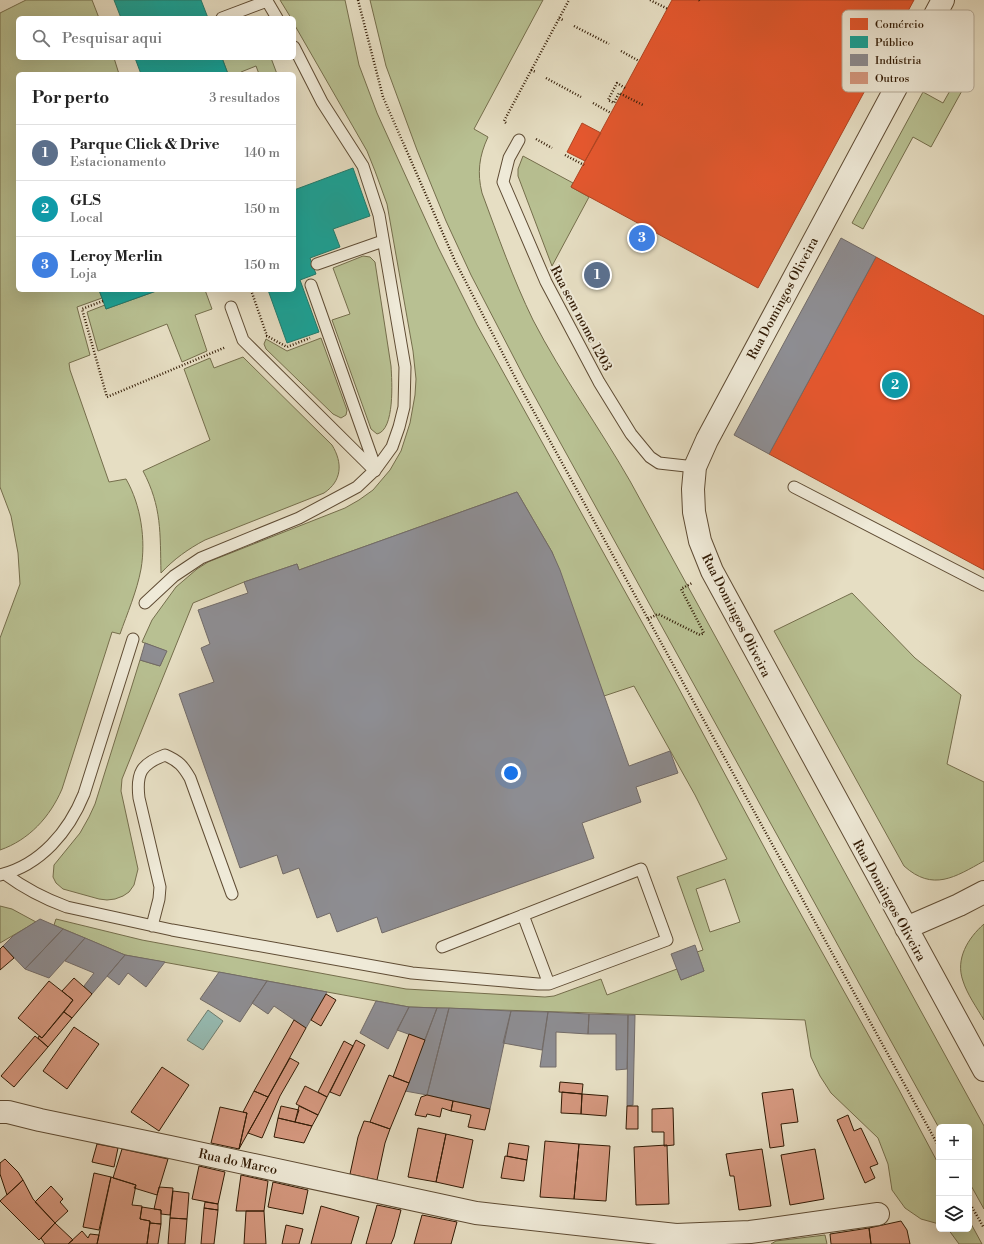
<!DOCTYPE html>
<html lang="pt">
<meta charset="utf-8">
<style>
:root{--surface:#fff;--page:#f2f2f2;--text:#222;--muted:#767676;--line:#e0e0e0;--accent:#8f2418}
body{margin:0;font-family:"Libre Bodoni",serif;background:var(--page);color:var(--text)}
.controls{position:absolute;right:12px;bottom:12px;display:grid;overflow:hidden;border-radius:6px;box-shadow:0 4px 16px #0002}
.controls button{width:36px;height:36px;display:grid;place-items:center;padding:0;border:0;border-bottom:1px solid var(--line);background:var(--surface);color:var(--text);font:20px sans-serif}
.you{position:absolute;left:511px;top:773px;width:14px;height:14px;margin:-10px;border:3px solid #fff;border-radius:50%;background:#1a73e8;box-shadow:0 0 0 6px #1a73e833}
.badge{display:grid;place-items:center;width:26px;height:26px;border-radius:50%;background:var(--accent);color:#fff;font-size:13px;font-weight:700}
.pin{position:absolute;translate:-50% -50%;border:2px solid #fff;box-shadow:0 1px 4px #0006}
.list{margin:0;padding:0;list-style:none}
h2{display:flex;justify-content:space-between;align-items:center;height:52px;margin:0;padding:0 16px;font-size:17px}
h2 small{font-size:13px;font-weight:400;color:var(--muted)}
.list li{display:grid;grid-template-columns:26px 1fr auto;gap:12px;align-items:center;box-sizing:border-box;height:56px;padding:0 16px;border-top:1px solid var(--line)}
.list b{display:block;font-size:15px;white-space:nowrap}
.list p{margin:0;font-size:13px;white-space:nowrap;color:var(--muted)}
.list em{font-size:13px;font-style:normal;color:var(--muted)}
.icon{flex:none;width:22px;height:22px;fill:none;stroke:currentColor;stroke-width:2;stroke-linecap:round;stroke-linejoin:round}
.map{position:relative;flex:none;width:984px;height:1244px;overflow:hidden}
.search{position:absolute;background:var(--surface);box-shadow:0 4px 16px #0002;left:16px;top:16px;width:280px;height:44px;display:flex;align-items:center;gap:10px;box-sizing:border-box;padding:0 14px;border-radius:6px;color:var(--muted);font-size:15px}
.panel{position:absolute;background:var(--surface);box-shadow:0 4px 16px #0002;left:16px;top:72px;width:280px;height:220px;border-radius:6px}
.map>svg:first-child{display:block}
.green{fill:#b8c092;stroke:#756e4c;fill-rule:evenodd}
.water{fill:#96bcb4;stroke:#6e7c6e}
.shops{fill:#e4572e;stroke:#af4522}
.public{fill:#17a398;stroke:#1f7a6c}
.industry{fill:#8d8d92;stroke:#726b68}
.building{fill:#d5987f;stroke:#321b05}
.lines{fill:none;stroke-linecap:round;stroke-linejoin:round}
.lane-casing{stroke:#5f4c34;stroke-width:13}
.street-casing{stroke:#5f4c34;stroke-width:24}
.path{stroke:#321b05;stroke-width:2.5;stroke-dasharray:1 2;stroke-linecap:butt}
.lane{stroke:#efead8;stroke-width:11}
.street{stroke:#efead8;stroke-width:22}
.labels{text-anchor:middle;stroke-width:4;stroke-linejoin:round;paint-order:stroke}
.street-label{font-size:13px;fill:#321b05;stroke:#efead8}
.key{fill:#efead8;stroke:#b6ac99;stroke-width:1}
.key-label{font-size:11px;fill:#321b05}
</style>
<div class="map">
<svg width="984" height="1244" viewBox="0 0 984 1244">
<rect width="100%" height="100%" fill="#e6dec3"/>
<filter id="stains"><feTurbulence type="fractalNoise" baseFrequency=".005" numOctaves="4"/><feColorMatrix values="0 0 0 0 .2 0 0 0 0 .09 0 0 0 0 .02 0 0 0 .5 -.17"/></filter>
<radialGradient id="worn" r=".72"><stop offset=".6" stop-color="#630" stop-opacity="0"/><stop offset="1" stop-color="#630" stop-opacity=".3"/></radialGradient>
<path class="green" d="M26,0H92L99,18H18V58H114L119,74H18V290H99L102,298L77,307L90,355L69,363L70,370L109,482L126,479C141,505 146,540 141,569C137,591 127,614 120,634L112,632L62,789C50,817 29,840 0,850V638L20,584L18,553L11,516L0,487V13Z
M280,0H345L359,65L377,113L438,247L477,325L678,687L784,884L898,1088L939,1165V1224L921,1219L905,1208L892,1190L888,1164L878,1138L831,1093L820,1076L811,1057L805,1020L409,1007L125,955L54,925L56,919L142,940L406,989L545,997L554,996L601,979L607,995L677,969L681,980L704,971L697,952L703,950L677,877L727,859L695,795L634,686L604,696L552,552L517,492L299,570L297,564L244,582L193,603L122,779L121,791L138,869L134,885L129,892L123,896L115,899L107,900L99,899L63,889L56,883L53,877L54,865L80,833L89,817L95,804L140,660L160,666L166,651L142,642L152,620L176,587L197,569L208,562L345,508L359,500L373,490L390,470L401,451L410,423L415,395L416,379L413,351L387,204L375,171L367,151L294,24V18H291ZM725,879L740,922L710,932L696,889Z
M370,0H543L474,129L488,137C479,156 477,173 482,193C498,236 513,279 533,320C562,376 599,427 630,481L984,1126V1209L969,1182V1127L939,1128L524,377L471,275L446,221L417,150L386,66Z
M222,58H271L277,74H259L256,66L241,72L242,74H228Z
M960,73L969,78L931,147L913,137L863,229L852,223L923,92L943,103Z
M523,156L573,183L571,187L589,197L552,266L518,176V169Z
M363,256L370,257L375,262L391,366C392,381 395,430 377,434L371,429L332,320L350,314L333,268Z
M159,290H205L212,309L195,315L207,351L182,362L167,324L98,351L87,312L105,305L106,309Z
M321,338L347,410L346,415L341,418L333,414L266,349L264,344L266,339L287,351Z
M243,357L332,445C343,463 342,481 324,493L205,540C188,549 174,559 161,573C160,533 162,507 143,471L210,440L184,369L210,358L214,368Z
M852,593L915,658L961,695L947,764L984,782V861C955,877 933,892 904,866L774,631Z
M0,906L12,909L36,922L0,943Z
M984,924V1020C977,1008 967,994 963,981C955,959 968,938 984,924Z
M969,1220L982,1244H959L948,1229H969Z
M825,1235L827,1244H771L776,1241Z"/>
<path class="water" d="M208,1010L223,1021L203,1050L187,1040Z"/>
<path class="shops" d="M672,0H914L758,288L571,187Z
M582,123L601,133L585,161L567,152Z
M876,257L984,316V570L769,454Z"/>
<path class="public" d="M114,0H201L208,18H121Z
M135,58H222L228,74H141Z
M353,168L370,216L333,229L340,247L310,258L316,274L300,280L319,332L287,343L268,290H294V190Z
M99,290H159L106,309Z"/>
<path class="industry" d="M841,238L876,257L769,454L734,435Z
M517,492L552,552L560,570L629,766L670,751L678,773L636,787L641,802L582,823L594,858L382,933L377,917L337,932L330,913L317,918L299,868L283,874L277,855L240,868L179,694L214,682L201,648L210,644L198,610L248,593L244,582L297,564L299,570Z
M145,643L167,651L160,666L140,660Z
M40,919L63,929L25,969L3,946L13,936Z
M63,929L85,938L49,978L25,969Z
M85,938L125,955L92,994L84,986L94,973L65,961Z
M695,945L704,971L681,980L671,954Z
M125,955L165,962L146,987L128,973L119,985L107,976Z
M219,972L267,981L240,1022L200,999Z
M267,981L327,992L306,1028L274,1006L268,1014L252,1003Z
M376,1001L409,1007L388,1049L360,1033Z
M409,1007L437,1008L425,1040L397,1030Z
M437,1008H449L427,1095L405,1091Z
M449,1008L511,1011L490,1109L427,1095Z
M511,1011L548,1012L542,1050L503,1043Z
M548,1012L589,1014L588,1034L556,1032V1067H540Z
M589,1014L628,1015L627,1069L616,1070V1034H588Z
M628,1015H635L633,1105L627,1106Z"/>
<path class="building" d="M3,946L14,958L0,970V949Z
M74,978L92,994L72,1018L64,1012L73,1000L62,991Z
M49,981L73,1000L42,1038L18,1018Z
M326,994L336,1000L321,1026L311,1020Z
M64,1012L72,1018L48,1047L38,1038L39,1036L42,1038Z
M294,1020L306,1028L268,1097L254,1091Z
M74,1027L99,1044L67,1089L43,1071Z
M409,1034L425,1040L409,1083L393,1077Z
M35,1036L48,1047L14,1087L1,1076Z
M356,1040L365,1045L340,1096L330,1092Z
M344,1041L353,1046L327,1097L318,1092Z
M290,1058L299,1063L280,1096L262,1138L248,1133Z
M162,1067L189,1085L159,1131L131,1112Z
M389,1075L409,1083L390,1129L370,1122Z
M560,1082L583,1084L582,1094L559,1092Z
M305,1086L327,1097L318,1115L296,1104Z
M793,1089L798,1122L781,1124L784,1146L770,1148L762,1093Z
M254,1091L268,1097L239,1149L247,1113L243,1112Z
M562,1092L582,1094L581,1114L561,1113Z
M582,1094L608,1096L606,1116L581,1114Z
M427,1095L453,1101L451,1111L442,1108L440,1117L427,1114L426,1117L415,1115L421,1097Z
M453,1101L490,1109L485,1130L468,1127L471,1115L451,1111Z
M281,1106L299,1110L295,1122L278,1118Z
M299,1106L318,1115L312,1126L295,1122Z
M627,1106H638V1129H626Z
M220,1107L247,1113L239,1149L211,1143Z
M673,1108L674,1145L664,1146V1132H652V1109Z
M848,1115L854,1131L861,1128L878,1164L870,1167L875,1178L865,1183L837,1120Z
M278,1118L312,1126L304,1143L274,1137Z
M364,1121L370,1122L390,1129L385,1143L377,1180L350,1174L358,1137Z
M418,1128L446,1134L436,1182L408,1177Z
M446,1134L473,1140L463,1188L436,1182Z
M545,1141L579,1144L574,1199L540,1197Z
M509,1143L529,1146L527,1160L507,1156Z
M97,1144L118,1148L114,1167L92,1162Z
M579,1144L610,1146L606,1201L574,1199Z
M667,1145L669,1204L636,1205L634,1147Z
M122,1149L168,1159L157,1195L134,1188L136,1185L113,1178Z
M762,1149L771,1206L739,1210L734,1176H730L726,1154Z
M815,1149L824,1199L790,1205L781,1155Z
M505,1156L527,1160L524,1181L501,1178Z
M5,1159L18,1172L23,1180L7,1195L0,1174V1163Z
M199,1166L225,1172L218,1204L192,1199Z
M94,1173L111,1177L99,1230L83,1227Z
M241,1175L268,1181L264,1211H236Z
M111,1177L136,1185L132,1205L142,1206L140,1219L150,1221L147,1244H97Z
M23,1180L33,1199L55,1223L39,1240L0,1201Z
M273,1182L308,1190L303,1214L268,1207Z
M51,1186L63,1199L60,1202L68,1211L55,1223L35,1202Z
M159,1187L173,1188L170,1215L161,1214V1210L154,1209Z
M173,1191L189,1193L187,1219L170,1218Z
M205,1202L218,1204V1210L204,1208Z
M377,1205L401,1210L394,1237L391,1244H366Z
M321,1206L359,1217L351,1244H311Z
M142,1207L161,1210V1224L150,1223V1221L140,1219Z
M204,1208L218,1210L214,1244H201Z
M246,1211H264L266,1244H244Z
M422,1215L457,1222L451,1244H414Z
M170,1218L187,1219L185,1244H168Z
M901,1221L907,1230L910,1244H871L869,1228Z
M55,1223L73,1240L68,1244H45L41,1238Z
M150,1223L161,1224L158,1244H147Z
M286,1225L303,1229L299,1244H282Z
M869,1228L871,1244H831L830,1234Z
M82,1231L88,1238L90,1234L99,1235L97,1244H68Z"/>
<g class="lines">
<g class="lane-casing">
<path id="lane" d="M222,18L267,1L277,18
M519,140L509,158L503,182L546,282L599,382L631,434L650,457L659,463L695,467
M317,264L383,241
M311,285L376,469
M231,307L243,340L375,471
M794,487L984,585
M145,603L174,576L201,558L299,518L357,487L376,469L392,447L399,427L404,407L405,367L379,215L363,166L322,102L294,47
M5,874C24,888 45,899 67,907L172,930L412,973L538,984H549
M0,875C41,865 69,831 84,794L133,639
M152,926L159,899L160,887L139,798C136,773 141,764 165,755C179,761 183,766 190,778L232,894
M442,947L641,869L667,940L549,984L523,915"/>
</g>
<g class="street-casing">
<path id="street" d="M943,0L707,440L695,467L693,489L694,512L700,541L712,571L984,1070
M906,928L959,905L984,892
M0,1112H8L40,1120L170,1147L476,1213L676,1235L750,1232L878,1214"/>
</g>
<path class="path" d="M358,0L383,97L455,261L518,383L939,1147
M650,0L668,9
M699,0L700,1
M559,18L563,20
M574,26L609,44
M621,51L639,61
M531,70L536,72
M546,78L581,97
M625,88L617,83L608,100L614,103L619,93L643,105
M593,103L611,113
M506,123L504,121L569,0
M536,139L552,148
M565,155L584,165
M251,290L267,336
M103,301L82,309L107,397L226,347
M266,336H267L287,347L310,338
M648,619L658,614L700,635L704,633L681,589L692,583
M969,1202L984,1228"/>
<use href="#lane" class="lane"/>
<use href="#street" class="street"/>
</g>
<g class="labels">
<g class="street-label">
<text transform="translate(782 298) rotate(-62)" y="5">Rua Domingos Oliveira</text>
<text transform="translate(582 318) rotate(62)" y="5">Rua sem nome 1203</text>
<text transform="translate(737 615) rotate(63)" y="5">Rua Domingos Oliveira</text>
<text transform="translate(890 900) rotate(61)" y="5">Rua Domingos Oliveira</text>
<text transform="translate(238 1161) rotate(12)" y="5">Rua do Marco</text>
</g>
</g>
<rect x="842" y="10" width="132" height="82" rx="6" class="key"/>
<rect x="850" y="18" width="18" height="12" fill="#e4572e"/>
<rect x="850" y="36" width="18" height="12" fill="#17a398"/>
<rect x="850" y="54" width="18" height="12" fill="#8d8d92"/>
<rect x="850" y="72" width="18" height="12" fill="#d5987f"/>
<g class="key-label">
<text x="875" y="28">Comércio</text>
<text x="875" y="46">Público</text>
<text x="875" y="64">Indústria</text>
<text x="875" y="82">Outros</text>
</g>
<rect width="100%" height="100%" filter="url(#stains)"/>
<rect width="100%" height="100%" fill="url(#worn)"/>
</svg>
<div class="controls">
<button>+</button>
<button>−</button>
<button><svg class="icon" aria-label="layers" viewBox="0 0 24 24"><path d="M12 4l9 5-9 5-9-5zM3 14l9 5 9-5"/></svg></button>
</div>
<div class="you"></div>
<div class="pin badge" style="left:597px;top:275px;background:#5c6f8a">1</div>
<div class="pin badge" style="left:895px;top:385px;background:#0f9aa8">2</div>
<div class="pin badge" style="left:642px;top:238px;background:#3f7fe0">3</div>
<div class="search"><svg class="icon" aria-label="search" viewBox="0 0 24 24"><circle cx="10" cy="10" r="6"/><path d="M15 15l6 6"/></svg>Pesquisar aqui</div>
<section class="panel">
<h2>Por perto<small>3 resultados</small></h2>
<ul class="list">
<li><span class="badge" style="background:#5c6f8a">1</span><div><b>Parque Click &amp; Drive</b><p>Estacionamento</p></div><em>140 m</em></li>
<li><span class="badge" style="background:#0f9aa8">2</span><div><b>GLS</b><p>Local</p></div><em>150 m</em></li>
<li><span class="badge" style="background:#3f7fe0">3</span><div><b>Leroy Merlin</b><p>Loja</p></div><em>150 m</em></li>
</ul>
</section>
</div>
